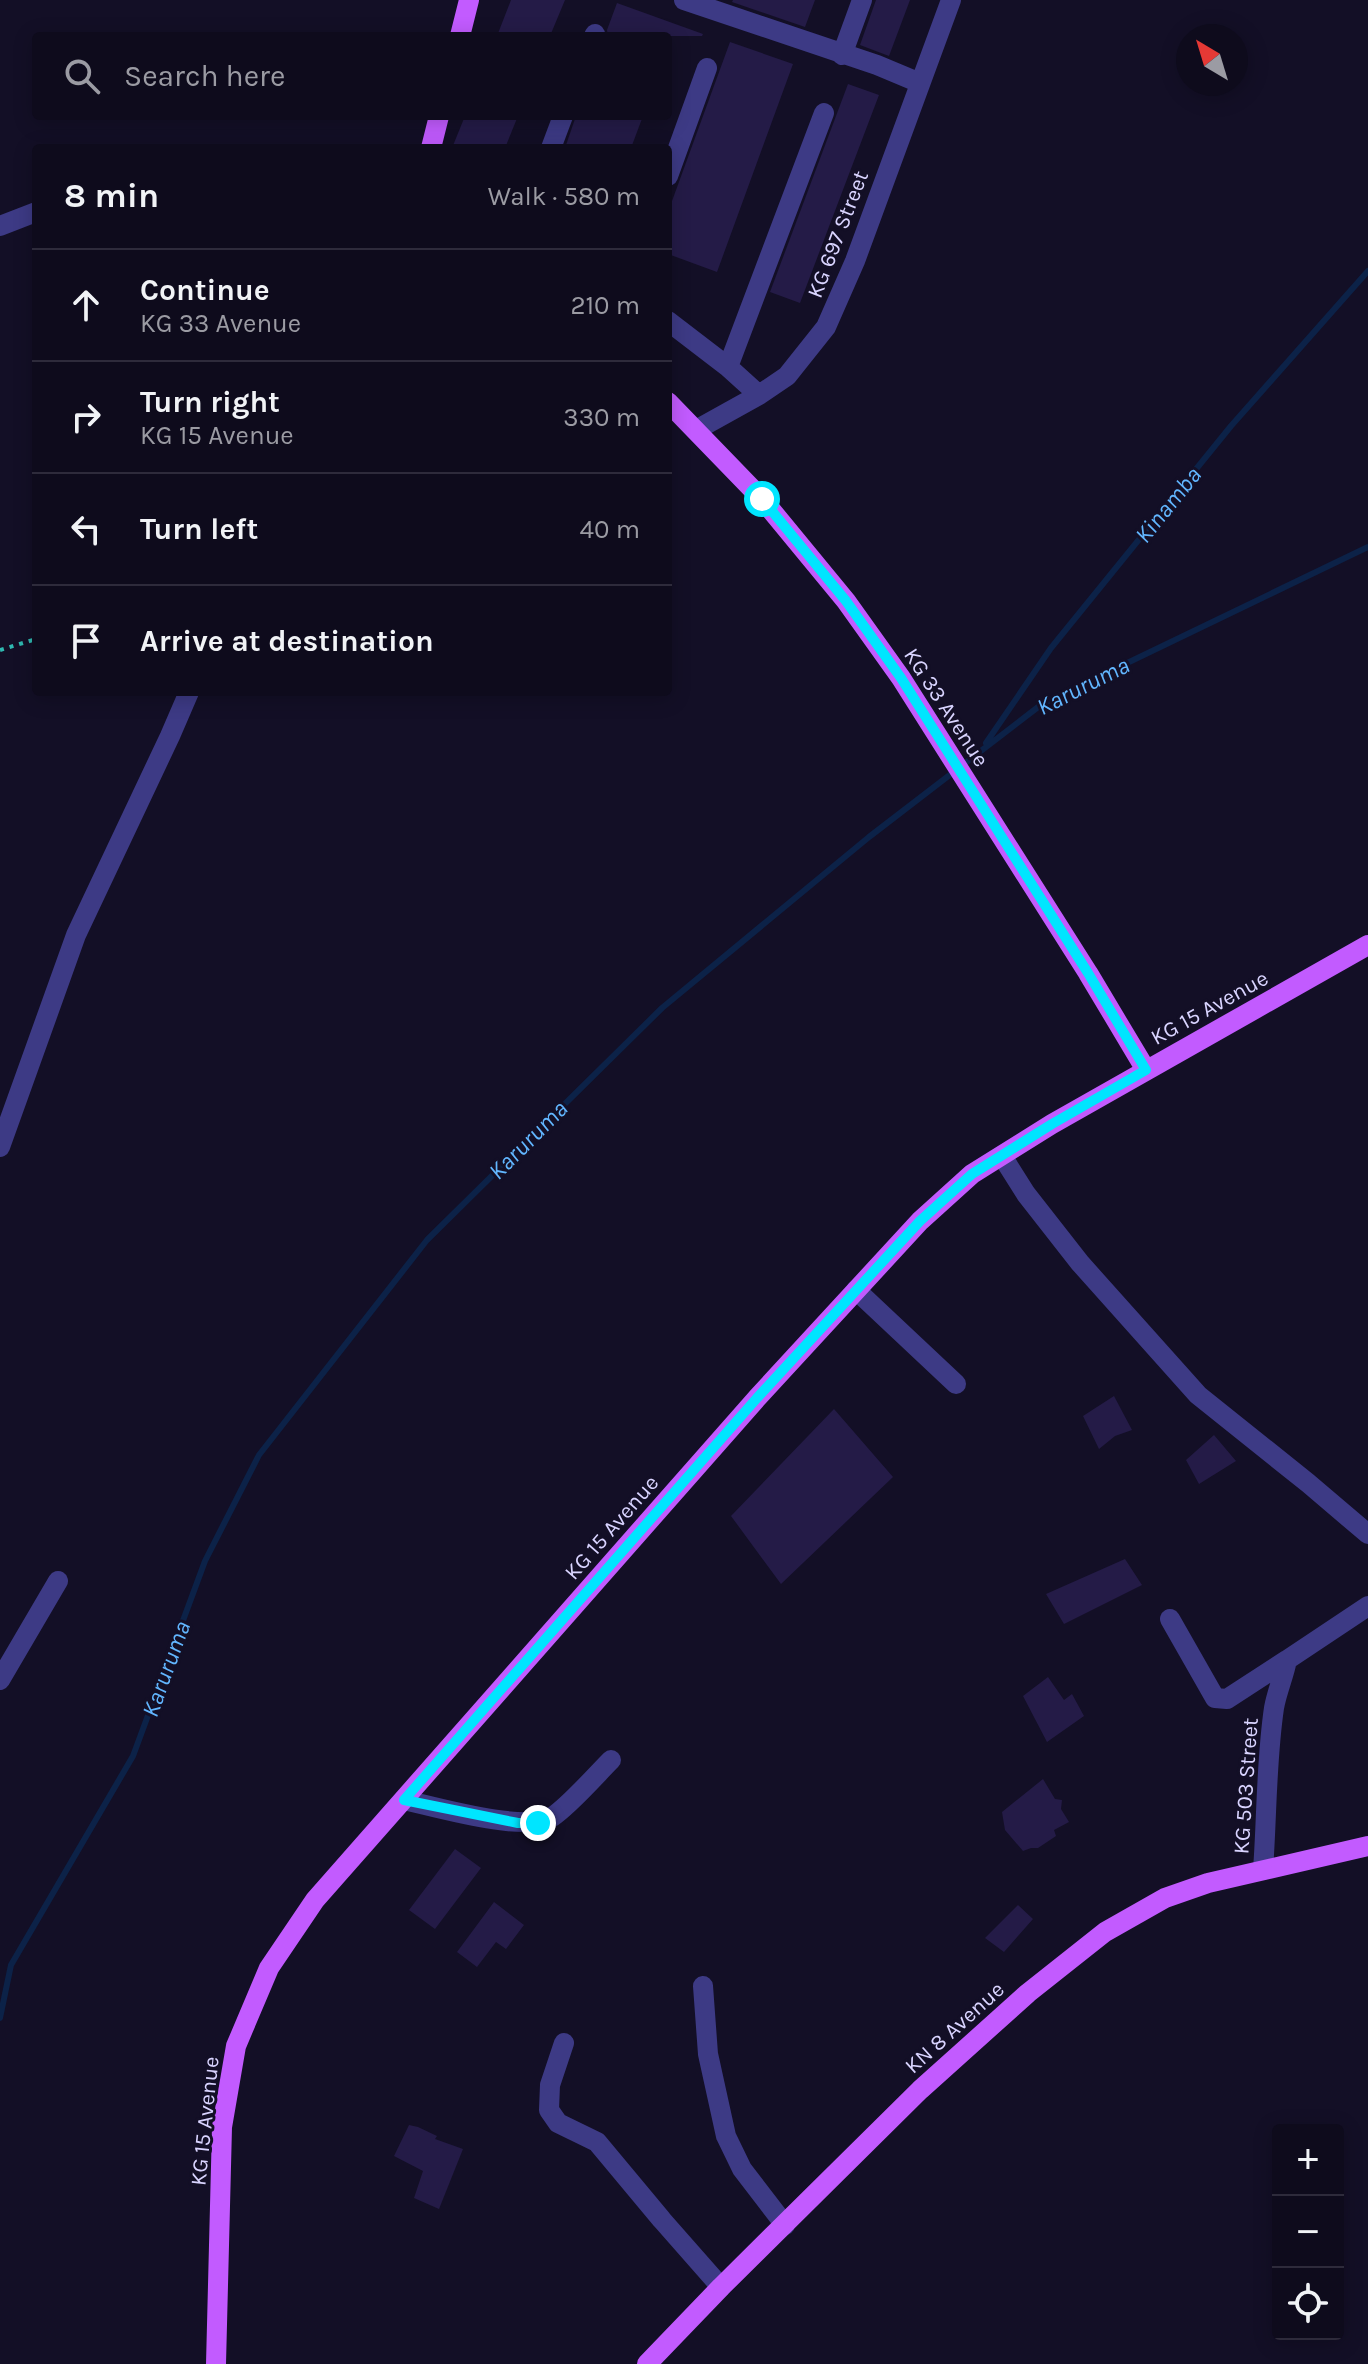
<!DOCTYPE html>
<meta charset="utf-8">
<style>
:root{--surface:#0e0b1c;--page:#1c1929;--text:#f1f3f6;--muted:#9b9ba3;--line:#2e2b3b}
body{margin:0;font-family:Karla,sans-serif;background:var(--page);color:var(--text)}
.controls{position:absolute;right:24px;bottom:24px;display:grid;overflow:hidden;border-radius:8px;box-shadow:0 4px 20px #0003}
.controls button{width:72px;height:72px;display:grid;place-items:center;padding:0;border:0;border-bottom:2px solid var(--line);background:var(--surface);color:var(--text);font:40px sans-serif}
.compass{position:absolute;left:1176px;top:24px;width:72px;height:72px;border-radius:50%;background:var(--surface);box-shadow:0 4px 20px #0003;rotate:322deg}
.stop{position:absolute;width:24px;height:24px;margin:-18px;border:6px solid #00e5ff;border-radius:50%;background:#fff}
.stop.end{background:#00e5ff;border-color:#fff;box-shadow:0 2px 8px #0008}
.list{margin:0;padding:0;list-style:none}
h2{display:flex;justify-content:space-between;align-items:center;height:104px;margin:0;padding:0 32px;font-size:34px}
h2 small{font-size:26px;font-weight:400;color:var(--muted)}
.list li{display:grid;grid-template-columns:52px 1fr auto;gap:24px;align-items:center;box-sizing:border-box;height:112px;padding:0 32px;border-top:2px solid var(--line)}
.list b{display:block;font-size:30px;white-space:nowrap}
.list p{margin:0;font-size:26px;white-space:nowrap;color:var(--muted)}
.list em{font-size:26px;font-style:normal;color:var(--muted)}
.icon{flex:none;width:44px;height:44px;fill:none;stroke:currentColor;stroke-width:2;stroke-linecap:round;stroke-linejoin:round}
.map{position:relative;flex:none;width:1368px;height:2364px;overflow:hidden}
.search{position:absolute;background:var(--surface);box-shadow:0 4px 20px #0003;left:32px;top:32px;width:640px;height:88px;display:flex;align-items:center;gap:20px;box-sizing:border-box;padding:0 28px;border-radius:8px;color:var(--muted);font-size:30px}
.panel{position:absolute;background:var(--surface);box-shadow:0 4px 20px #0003;left:32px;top:144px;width:640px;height:552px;border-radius:8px}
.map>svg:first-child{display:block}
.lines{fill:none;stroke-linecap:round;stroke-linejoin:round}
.stream{stroke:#0c2248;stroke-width:6}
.building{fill:#241b47}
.path{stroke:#2fb8b0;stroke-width:4;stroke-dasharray:4 6;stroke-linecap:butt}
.minor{stroke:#3d3a85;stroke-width:20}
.major{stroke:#c25bff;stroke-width:20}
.route{stroke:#00e5ff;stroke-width:10}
.labels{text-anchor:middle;stroke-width:6;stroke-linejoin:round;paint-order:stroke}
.street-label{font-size:22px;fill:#d9d4ff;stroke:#130f26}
.water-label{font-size:24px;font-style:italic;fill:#62b6ff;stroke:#130f26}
</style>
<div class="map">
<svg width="1368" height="2364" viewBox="0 0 1368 2364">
<rect width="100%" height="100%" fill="#130f26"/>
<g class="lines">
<path class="stream" d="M986,743L1051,648L1231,426L1368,271
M0,2018L11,1965L133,1756L205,1561L259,1455L427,1240L662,1008L869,837L1042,704L1368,547"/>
</g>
<path class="building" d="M511,0H565L550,36H497Z
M733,0H815L805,27L732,2Z
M876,0H910L889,56L860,45Z
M617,3L703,34L702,36H608L607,30Z
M730,42L793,64L717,272L668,254V212Z
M848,84L879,95L800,303L770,292Z
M465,116H518L505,148H452Z
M576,116H643L631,148H565Z
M1114,1396L1132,1430L1115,1436L1099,1449L1083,1416Z
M834,1409L893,1477L781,1584L731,1516Z
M1214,1435L1236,1461L1199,1484L1186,1460Z
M1125,1559L1142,1585L1064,1624L1046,1594Z
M1048,1677L1064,1700L1072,1694L1084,1716L1047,1742L1023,1696Z
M1043,1779L1055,1799L1062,1800L1061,1809L1069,1822L1054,1830L1056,1836L1038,1848H1031L1023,1851L1005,1830L1002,1812Z
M455,1849L481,1868L435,1929L409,1910Z
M494,1902L524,1925L506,1949L496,1942L477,1967L457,1952Z
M1018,1905L1033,1919L1004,1952L985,1938Z
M409,2125L418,2127L437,2136L435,2139L463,2149L439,2209L414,2198L423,2171L394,2156Z"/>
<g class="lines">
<path class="path" d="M0,650L36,639"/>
<path class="minor" d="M684,0L877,65L920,83
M594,36L595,34
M842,55L862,0
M551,148L563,116
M668,176L707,68
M0,226L36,212
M668,321L728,367L759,395
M728,367L824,113
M696,430L759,395L787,376L826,327L855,261L951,0
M0,1147L76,935L170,736L189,692
M1002,1156L1026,1194L1080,1263L1198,1395L1308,1483L1368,1534
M856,1290L956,1384
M1170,1619L1215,1698L1227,1699L1287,1660
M0,1680L58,1581
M404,1800C436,1807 525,1833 552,1817C569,1806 595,1776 611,1760
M1263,1870C1267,1816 1266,1762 1274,1708C1277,1691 1284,1676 1287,1660L1368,1606
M703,1986L708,2054L726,2136L742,2169L785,2225
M564,2043L550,2085L549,2110L558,2123L597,2142L662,2220L721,2287"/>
<path class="major" d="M460,36L469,0
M431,148L439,116
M668,402L762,499L846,601L901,678L1088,973L1146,1070
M216,2364L222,2127L236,2046L269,1968L315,1900L757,1398L920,1221L972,1174L1052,1124L1368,945
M647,2364L721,2287L920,2090L1028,1993L1105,1932L1165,1898L1208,1883L1368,1846"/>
</g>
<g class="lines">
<path class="route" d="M538,1823H518L404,1800L757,1398L920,1221L972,1174L1052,1124L1146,1070L1088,973L901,678L846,601L762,499"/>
</g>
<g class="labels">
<g class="street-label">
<text transform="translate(837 234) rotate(-69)" y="8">KG 697 Street</text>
<text transform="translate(947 707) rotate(57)" y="8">KG 33 Avenue</text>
<text transform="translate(1209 1007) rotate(-29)" y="8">KG 15 Avenue</text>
<text transform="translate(611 1527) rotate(-49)" y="8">KG 15 Avenue</text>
<text transform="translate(1245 1786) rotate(-86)" y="8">KG 503 Street</text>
<text transform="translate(954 2027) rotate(-42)" y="8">KN 8 Avenue</text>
<text transform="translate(204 2121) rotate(-84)" y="8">KG 15 Avenue</text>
</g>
<g class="water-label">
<text transform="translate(1168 505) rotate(-51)" y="8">Kinamba</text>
<text transform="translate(1083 686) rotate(-27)" y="8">Karuruma</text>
<text transform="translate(528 1140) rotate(-45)" y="8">Karuruma</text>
<text transform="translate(166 1669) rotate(-70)" y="8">Karuruma</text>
</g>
</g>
</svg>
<div class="controls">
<button>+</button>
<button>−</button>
<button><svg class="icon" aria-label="locate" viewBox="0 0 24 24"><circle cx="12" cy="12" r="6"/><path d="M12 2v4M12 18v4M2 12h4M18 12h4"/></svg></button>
</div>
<svg class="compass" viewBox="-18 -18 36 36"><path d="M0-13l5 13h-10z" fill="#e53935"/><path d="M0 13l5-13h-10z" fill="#9b9ba3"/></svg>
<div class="stop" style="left:762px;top:499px"></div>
<div class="stop end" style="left:538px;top:1823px"></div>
<div class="search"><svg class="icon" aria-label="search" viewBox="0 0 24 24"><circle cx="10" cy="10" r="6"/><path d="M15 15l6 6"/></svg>Search here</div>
<section class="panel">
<h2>8 min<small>Walk · 580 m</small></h2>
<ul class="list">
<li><svg class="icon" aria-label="ahead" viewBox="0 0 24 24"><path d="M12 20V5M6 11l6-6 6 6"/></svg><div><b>Continue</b><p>KG 33 Avenue</p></div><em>210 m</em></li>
<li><svg class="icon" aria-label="right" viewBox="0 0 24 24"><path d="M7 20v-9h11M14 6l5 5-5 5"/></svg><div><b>Turn right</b><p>KG 15 Avenue</p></div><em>330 m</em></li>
<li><svg class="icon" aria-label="left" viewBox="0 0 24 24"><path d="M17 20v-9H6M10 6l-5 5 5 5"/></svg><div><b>Turn left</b></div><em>40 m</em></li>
<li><svg class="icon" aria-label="arrive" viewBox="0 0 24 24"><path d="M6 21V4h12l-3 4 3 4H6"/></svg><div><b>Arrive at destination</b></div></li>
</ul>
</section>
</div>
